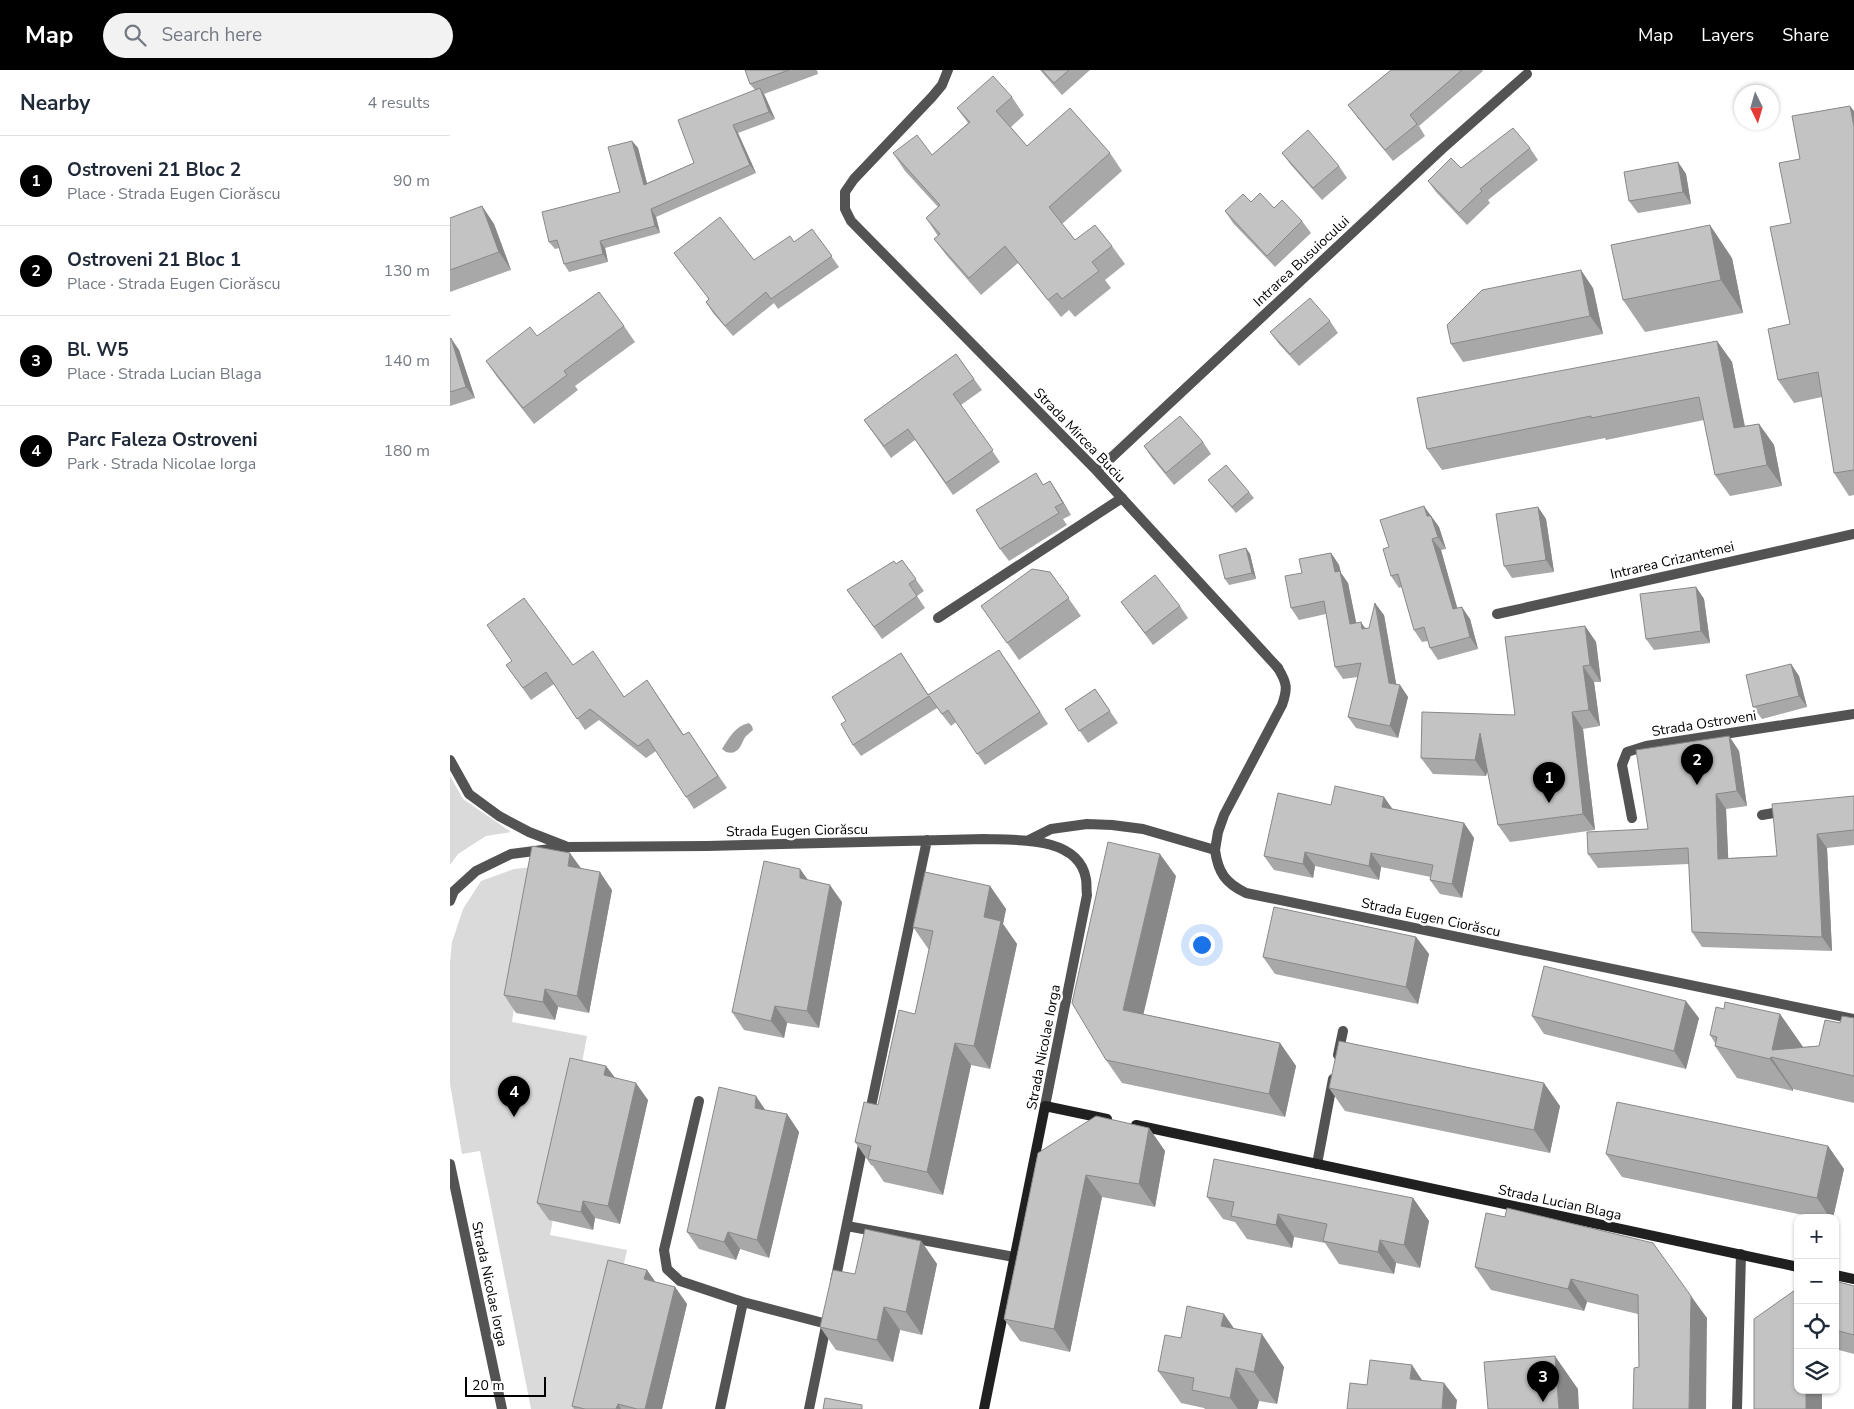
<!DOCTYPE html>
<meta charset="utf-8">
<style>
:root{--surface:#fff;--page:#f2f2f3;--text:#1f2937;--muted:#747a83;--line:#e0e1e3;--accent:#000}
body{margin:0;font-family:"Nunito Sans",sans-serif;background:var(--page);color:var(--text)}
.controls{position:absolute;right:15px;bottom:15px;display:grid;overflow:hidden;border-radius:10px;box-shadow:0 1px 4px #0004}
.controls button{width:45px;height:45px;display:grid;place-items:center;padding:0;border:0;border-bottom:1px solid var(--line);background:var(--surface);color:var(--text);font:25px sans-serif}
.compass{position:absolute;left:1284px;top:15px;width:45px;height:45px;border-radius:50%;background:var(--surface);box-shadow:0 1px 4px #0004;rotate:175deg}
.scale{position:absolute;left:15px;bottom:12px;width:81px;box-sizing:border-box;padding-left:5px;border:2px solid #000;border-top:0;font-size:14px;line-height:18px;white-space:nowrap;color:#000;-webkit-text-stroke:4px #fff;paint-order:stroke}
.you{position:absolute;left:751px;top:874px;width:18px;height:18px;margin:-12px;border:4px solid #fff;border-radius:50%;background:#1a73e8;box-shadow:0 0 0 8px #1a73e833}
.badge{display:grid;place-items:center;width:32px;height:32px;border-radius:50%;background:var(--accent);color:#fff;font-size:16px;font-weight:700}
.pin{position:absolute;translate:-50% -41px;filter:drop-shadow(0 1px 2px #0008)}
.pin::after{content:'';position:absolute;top:26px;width:18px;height:15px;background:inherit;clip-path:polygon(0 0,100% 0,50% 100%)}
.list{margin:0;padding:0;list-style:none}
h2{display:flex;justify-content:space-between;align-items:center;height:65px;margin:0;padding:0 20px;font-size:21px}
h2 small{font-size:16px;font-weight:400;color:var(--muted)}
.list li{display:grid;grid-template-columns:32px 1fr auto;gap:15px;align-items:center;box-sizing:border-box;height:90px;padding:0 20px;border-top:1px solid var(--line)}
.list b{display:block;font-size:19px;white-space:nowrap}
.list p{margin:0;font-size:16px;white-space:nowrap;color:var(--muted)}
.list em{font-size:16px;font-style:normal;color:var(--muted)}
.icon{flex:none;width:28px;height:28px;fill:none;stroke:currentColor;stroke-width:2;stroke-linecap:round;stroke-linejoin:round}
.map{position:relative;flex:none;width:1404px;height:1339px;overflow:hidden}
header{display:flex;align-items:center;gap:30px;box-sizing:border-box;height:70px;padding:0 25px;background:var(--accent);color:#fff}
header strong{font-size:24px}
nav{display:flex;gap:28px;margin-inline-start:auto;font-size:18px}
.search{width:350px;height:45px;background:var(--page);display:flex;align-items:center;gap:12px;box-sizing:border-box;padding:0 18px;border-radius:28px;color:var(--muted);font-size:19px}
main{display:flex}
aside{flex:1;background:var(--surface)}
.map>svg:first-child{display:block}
.green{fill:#dadada}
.water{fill:#a1a1a1}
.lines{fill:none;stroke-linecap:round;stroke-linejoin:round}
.lane{stroke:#535353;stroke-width:10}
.street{stroke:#535353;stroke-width:10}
.secondary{stroke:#202020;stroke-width:10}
.wall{fill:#a8a8a8}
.shaded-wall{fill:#888}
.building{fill:#c3c3c3;stroke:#888}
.labels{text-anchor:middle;stroke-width:5;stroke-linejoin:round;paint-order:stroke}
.street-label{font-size:14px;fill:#000;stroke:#fff}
</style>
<header>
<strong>Map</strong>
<div class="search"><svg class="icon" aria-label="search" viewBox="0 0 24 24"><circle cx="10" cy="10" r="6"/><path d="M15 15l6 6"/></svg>Search here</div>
<nav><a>Map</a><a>Layers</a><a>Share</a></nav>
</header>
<main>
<aside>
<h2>Nearby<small>4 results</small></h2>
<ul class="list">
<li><span class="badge">1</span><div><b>Ostroveni 21 Bloc 2</b><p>Place · Strada Eugen Ciorăscu</p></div><em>90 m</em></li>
<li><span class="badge">2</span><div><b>Ostroveni 21 Bloc 1</b><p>Place · Strada Eugen Ciorăscu</p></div><em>130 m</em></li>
<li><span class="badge">3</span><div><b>Bl. W5</b><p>Place · Strada Lucian Blaga</p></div><em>140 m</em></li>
<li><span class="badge">4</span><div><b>Parc Faleza Ostroveni</b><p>Park · Strada Nicolae Iorga</p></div><em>180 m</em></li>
</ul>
</aside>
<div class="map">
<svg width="1404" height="1339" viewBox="0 0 1404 1339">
<rect width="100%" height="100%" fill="#fff"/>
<path class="green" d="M0,706L13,729L61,762L36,766L8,784L0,795Z
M85,797L62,952L137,966L100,1165L177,1180L141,1339H81L30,1081L12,1084L0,1014V892L2,872L13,839L31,811L64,799Z"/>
<path class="water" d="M299,653L302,656L303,660C300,663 296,665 294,669C290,678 287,685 276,682L272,679C279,668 285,656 299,653Z"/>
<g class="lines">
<path class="lane" d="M488,548L672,428
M1182,748L1172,695L1177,682L1196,676L1404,644
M579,770L601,759L637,754L662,755L693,759L765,780L768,762L774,745L832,635C838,618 837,613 828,598
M888,985L893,961
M249,1031L214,1180L217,1199L230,1211L293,1232L377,1254
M867,1094L883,1009
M270,1339L293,1232"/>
<path class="street" d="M498,0L492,15L482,27L404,109L395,122V139L401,151L647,401L828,598
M647,401L992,79L1077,4
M1047,544L1404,464
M0,690L19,724L49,746L79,762L115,776
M1312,745L1335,741
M765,780C768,802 775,813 796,823L1404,949
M0,831L4,821L26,801L61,784L116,777L257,776L534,769C566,770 629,766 636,809C637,814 636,820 637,825L595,1036
M419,1046L477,770
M0,1094L52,1339
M397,1156L564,1187
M385,1212L414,1070
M359,1339L377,1251
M1287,1339L1291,1184"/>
<path class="secondary" d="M686,1055L1348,1197
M1385,1205L1404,1209
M534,1339L595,1036L657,1049"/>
</g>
<path class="wall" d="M295,0H367L368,4L314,24L325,49L288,63L306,103L206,147L210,163L155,178L158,192L119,202L114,194L109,178L105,179L99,172L170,122L182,71L188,78L197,113L244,93L305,20L300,14Z
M590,0H640L612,25Z
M941,0H1032L1033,1L969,56L975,66L943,91L907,47L898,35Z
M562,27L574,45L561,57L577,76L660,83L672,101L612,154L625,170L662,176L675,194L655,210L661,218L625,247L619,240L611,247L568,193L531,225L497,186L484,169L488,166L476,148L488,137L455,101L443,83L482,85L518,53L507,38Z
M1404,41V425L1399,426L1384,403L1372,327L1344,333L1328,310L1340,254L1341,153L1350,89Z
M1080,78L1088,90L1038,130L1040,133L1017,155L986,122L978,111L1011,98Z
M832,83L889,96L897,108L872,130L841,95Z
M1228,92L1236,104L1241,134L1188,143L1179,131Z
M801,132L824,138L852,151L861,163L825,197L783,153L775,141Z
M32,136L44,154L61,200L0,222V148Z
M362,159L389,197L328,239L324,233L283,266L263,243L256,232L259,229L224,183L304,190L344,172Z
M1282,188L1293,243L1195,262L1173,230Z
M1143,218L1153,264L1013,292L1001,274Z
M880,251L888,263L849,296L829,274L820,262Z
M174,256L185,272L125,316L128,320L84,354L47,307L36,291L87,266Z
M0,269L9,280L25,328L0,336Z
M1267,271L1282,292L1295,356L1309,354L1324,375L1332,416L1280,426L1265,405L1254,350L1156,370L1155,368L992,400L977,379Z
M506,284L532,320L511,335L550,392L503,425L465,370L441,388L414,350Z
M753,372L761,384L724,415L702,388L694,376Z
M758,410L799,422L804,428L786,443Z
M600,411L621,445L613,449L617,455L559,491L550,479L594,415Z
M1088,437L1096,449L1104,502L1062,508L1054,496Z
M981,446L989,457L996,479L991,480L1007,538L1020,549L1028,579L988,590L980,578L978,571L972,572L964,560L952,517L949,518L941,506L939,477Z
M796,478L800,484L806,509L779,515L775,509Z
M881,483L889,495L891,503L898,513L906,553L916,558H919L934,545L946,614L950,615L958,627L948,668L906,658L898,647L908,607L893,609L885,597L876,544L849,550L841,538L852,503Z
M452,490L474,521L467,526L475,538L432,569L397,520L446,494Z
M600,502L631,546L569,590L531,536Z
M1246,517L1254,529L1260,573L1204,580L1196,569Z
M671,532L730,536L738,548L703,575Z
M1135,556L1146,572L1151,612H1144L1150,656L1133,659L1145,760L1060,772L1048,755L1038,700L1036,706L983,704L971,688L1065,645Z
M451,583L478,624L557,591L598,654L535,695L506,652L501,656L487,638L411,686L403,675L396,651Z
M1341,594L1349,606L1357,637L1312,649L1303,637Z
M56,595H123L174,626L205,622L234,665L247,674L277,718L244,739L206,681L196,688L149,650L135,660L104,614L81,630Z
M645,619L668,653L638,673L615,639Z
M1279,666L1289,681L1297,736L1276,739L1278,788L1327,786L1404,726V775L1377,778L1382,881L1252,877L1242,862L1239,794L1148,798L1138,784L1198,759Z
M934,727L942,739L1014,753L1024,768L1012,828L990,824L980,810L981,807L931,797L929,810L865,796L863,808L824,800L814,786L881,735Z
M131,799L162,820L139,943L108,937L105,950L66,943L54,925Z
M350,799L358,810L392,832L369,958L337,953L334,968L294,960L282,942Z
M726,806L693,944L830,973L846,996L835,1047L672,1013L656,990Z
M540,816L556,839L553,854L567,874L540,999L521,995L493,1125L434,1112L423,1096L421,1095L405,1072L428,1035L465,944L479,880L463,857Z
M966,867L979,884L968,934L825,904L813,887Z
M1274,939L1330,944L1353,977L1369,976L1390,953L1404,948V1033L1343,1019V1021L1287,1008L1265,976V973L1260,965Z
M1082,946L1249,948L1236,999L1094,964Z
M156,996L165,1008L198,1030L170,1154L145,1148L143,1160L99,1150L87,1133Z
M879,1018L1110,1036L1100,1083L895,1041Z
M316,1040L337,1044L349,1062L319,1188L290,1179L286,1190L249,1179L237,1162Z
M699,1058L715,1081L705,1137L652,1127L620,1282L570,1271L554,1249L588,1083Z
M1378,1076L1394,1099L1383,1148H1367L1172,1107L1156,1084Z
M757,1127L963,1128L979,1151L970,1198L946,1193L944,1204L889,1194L875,1173L844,1167L842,1178L797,1169L785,1152L773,1149Z
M1036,1143L1257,1248L1189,1297L1188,1244L1137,1232L1134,1241L1041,1220L1025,1197Z
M471,1171L487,1194L472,1265L450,1260L443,1292L386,1280L370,1257L405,1204Z
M197,1200L205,1212L225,1217L237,1234L212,1339H124L122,1336Z
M1385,1211L1404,1216V1284L1385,1279Z
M774,1244L784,1259L834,1297L827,1334L809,1331L807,1339H755L754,1338L731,1333L708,1301L731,1268Z"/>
<path class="shaded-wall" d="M310,18L315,26L325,49L319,42Z
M1400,36L1404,41V57Z
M283,55L288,63L306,103L300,95Z
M182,71L188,78L199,122L194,115Z
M1228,92L1236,104L1241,134L1233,122Z
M32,136L44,154L61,200L49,182Z
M201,139L206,147L210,163L205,156Z
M1260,155L1282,188L1293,243L1271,210Z
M150,171L155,178L158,192L153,184Z
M1131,200L1143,218L1153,264L1140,246Z
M1,268L9,280L25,328L16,317Z
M1267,271L1282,292L1299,379L1284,358Z
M1309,354L1324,375L1332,416L1317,395Z
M600,411L608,423L621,445L613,433Z
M974,436L989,457L996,479L988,467L977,446Z
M1088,437L1096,449L1104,502L1096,490Z
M982,469L991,480L1011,551L1003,539Z
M796,478L800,484L806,509L802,503Z
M881,483L889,495L891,503L898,513L909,566L900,554L885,502Z
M1246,517L1254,529L1260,573L1251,561Z
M925,533L934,545L948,624L950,615L958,627L948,668L940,656L939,613Z
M1012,537L1020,549L1028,579L1020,567Z
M911,552L919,564L912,559Z
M1135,556L1146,572L1151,612L1140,595Z
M1341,594L1349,606L1357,637L1349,626Z
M1133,596L1144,612L1150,656L1139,640Z
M1122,642L1133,659L1145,760L1133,744Z
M1030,663L1042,679L1036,706L1025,690Z
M1279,666L1289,681L1297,736L1287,721Z
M1266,724L1276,739L1279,804L1268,789Z
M934,727L944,741L932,737Z
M1014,753L1024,768L1012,828L1002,814Z
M1367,764L1377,778L1382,881L1372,867Z
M855,782L865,796L863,808L853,794Z
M120,783L133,801L118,796Z
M921,783L931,797L929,810L919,796Z
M710,784L726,806L689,963L673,940Z
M350,799L362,816L350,808Z
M150,802L162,820L139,943L127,926Z
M380,815L392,832L369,958L357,941Z
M540,816L556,839L553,854L567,874L540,999L524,976L534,847Z
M966,867L979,884L968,934L956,917Z
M95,919L108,937L105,950L93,932Z
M1236,931L1249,948L1236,999L1224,981Z
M325,936L337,953L334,968L321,951Z
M1330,944L1353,977L1349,993L1322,980Z
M505,973L521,995L493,1125L477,1102Z
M830,973L846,996L835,1047L819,1024Z
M1321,987L1343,1019V1021L1320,989Z
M156,996L169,1013L154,1005Z
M186,1013L198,1030L170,1154L158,1136Z
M1094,1013L1110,1036L1100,1083L1084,1060Z
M306,1026L318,1044L305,1038Z
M337,1044L349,1062L319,1188L307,1170Z
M699,1058L715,1081L705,1137L689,1114Z
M1378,1076L1394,1099L1383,1148H1380L1367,1128Z
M636,1105L652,1127L620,1282L604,1259Z
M963,1128L979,1151L970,1198L954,1175Z
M133,1131L145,1148L143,1160L131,1142Z
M828,1144L844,1167L842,1178L826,1155Z
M278,1162L290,1179L286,1190L274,1172Z
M930,1170L946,1193L944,1204L928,1182Z
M471,1171L487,1194L472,1265L456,1242Z
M197,1200L209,1217L194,1209Z
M1121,1209L1137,1232L1134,1241L1118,1219Z
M225,1217L237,1234L212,1339H195Z
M1241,1226L1257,1248L1256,1339H1239Z
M434,1237L450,1260L443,1292L427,1270Z
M774,1244L796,1276L771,1256Z
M812,1264L834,1297L827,1334L804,1302Z
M1105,1286L1128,1319L1129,1339H1109Z
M962,1295L974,1313L960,1309Z
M786,1298L809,1331L807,1339H788L780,1328Z
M994,1313L1007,1330L1006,1339H992Z
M1356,1320H1372V1339H1356Z
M168,1334L171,1339H166Z"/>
<path class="building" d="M295,0H339L300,14Z
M592,0H619L604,13Z
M941,0H1012L960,45L967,54L935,80L898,35Z
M543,6L562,27L546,41L577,76L620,38L660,83L599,137L625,170L645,155L662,176L642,192L649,201L612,229L607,223L598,230L555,176L519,208L484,169L490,164L476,148L490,135L443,83L467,65L482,85L520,52L507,38Z
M310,18L319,42L283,55L300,95L201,139L205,156L150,171L153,184L114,194L107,170L99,172L92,142L170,122L158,77L182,71L194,115L244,93L228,50Z
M1400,36L1404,57V400L1384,403L1368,302L1328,310L1318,259L1340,254L1320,157L1341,153L1329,93L1350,89L1342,46Z
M1063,58L1080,78L1030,119L1032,121L1009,143L978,111L1001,88L1011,98Z
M858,60L889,96L863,118L832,83Z
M1228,92L1233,122L1179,131L1174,102Z
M810,123L824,138L832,130L852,151L817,186L775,141L793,124L801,132Z
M32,136L49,182L0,200V148Z
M270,147L304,190L340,166L344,172L362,159L382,186L321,229L316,222L275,256L256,232L259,229L224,183Z
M1260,155L1271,210L1173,230L1161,175Z
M1131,200L1140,246L1001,274L997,255L1032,220Z
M149,222L174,256L114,301L117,305L73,338L36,291L80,257L87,266Z
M860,228L880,251L840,284L820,262Z
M1,268L16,317L0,322V269Z
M1267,271L1284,358L1309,354L1317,395L1265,405L1249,327L1141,348V346L977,379L967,328Z
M506,284L524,309L503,324L543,380L496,413L458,359L434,376L414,350Z
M730,346L753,372L716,403L694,376Z
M776,395L799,422L782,437L758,410Z
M586,403L593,415L600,411L613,433L605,437L609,443L550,479L526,440Z
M974,436L977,446H981L988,467L982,469L1003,539L1012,537L1020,567L980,578L974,557L964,560L948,504L941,506L933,479L939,477L930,450Z
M1088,437L1096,490L1054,496L1046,444Z
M796,478L802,503L775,509L769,485Z
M881,483L885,502L890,501L900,554L911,552L912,559L919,558L925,533L939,613L950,615L940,656L898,647L911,593L885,597L874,531L841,538L835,506L852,503L849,489Z
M452,490L466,509L459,514L467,526L424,557L397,520L444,491L446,494Z
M582,499L600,502L619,528L557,573L531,536Z
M705,505L730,536L695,563L671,532Z
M1246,517L1251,561L1196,569L1190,524Z
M74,528L123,595L143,581L174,627L197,610L233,665L239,662L268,706L236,727L198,669L188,676L140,639L127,649L96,602L73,618L56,595L62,591L37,555Z
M1135,556L1140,595L1133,596L1139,640L1122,642L1133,744L1048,755L1030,663L1025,690L971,688L972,642L1065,645L1055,567Z
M549,580L590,642L527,684L498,640L492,644L479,626L403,675L391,654L396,651L382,627L451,583L478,625Z
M1341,594L1349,626L1303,637L1296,605Z
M645,619L660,641L629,661L615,639Z
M1279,666L1287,721L1266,724L1268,789L1327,786L1322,734L1404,726V760L1367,764L1372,867L1242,862L1238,778L1138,784L1137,762L1198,759L1186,680Z
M885,716L934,727L932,737L1014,753L1002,814L980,810L983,795L921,783L919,796L855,782L853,794L814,786L828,723L881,735Z
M658,772L710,784L673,940L830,973L819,1024L656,990L622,933Z
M82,776L120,783L118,796L150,802L127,926L95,919L93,932L54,925Z
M314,791L350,799V808L380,815L357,941L325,936L321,951L282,942Z
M475,802L540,816L534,847L551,851L524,976L505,973L477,1102L418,1089L421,1076L405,1072L414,1032L428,1035L449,940L465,944L483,861L463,857Z
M824,837L966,867L956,917L813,887Z
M1094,896L1236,931L1224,981L1082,946Z
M1275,932L1330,944L1322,980L1369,976L1375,950L1390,953L1392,946L1404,948V1006L1321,987L1320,989L1265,976L1267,967L1260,965L1266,937L1274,939Z
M889,971L1094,1013L1084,1060L879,1018Z
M120,988L156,996L154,1005L186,1013L158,1136L133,1131L131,1142L87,1133Z
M269,1017L306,1026L305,1038L337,1044L307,1170L278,1162L274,1172L237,1162Z
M1167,1032L1378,1076L1367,1128L1156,1084Z
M646,1046L699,1058L689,1114L636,1105L604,1259L554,1249L588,1083Z
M764,1089L963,1128L954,1175L930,1170L928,1182L873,1171L877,1154L828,1144L826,1155L781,1146L784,1132L757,1127Z
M1057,1138L1203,1173L1241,1226L1239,1339H1183L1184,1298L1189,1297L1188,1225L1121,1209L1118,1219L1025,1197L1036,1143L1055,1147Z
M415,1159L471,1171L456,1242L434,1237L427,1270L370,1257L383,1200L405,1204Z
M158,1190L197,1200L194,1209L225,1217L195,1339H187L168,1334L166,1339H135L122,1336Z
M1385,1211L1404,1216V1265L1385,1260Z
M1348,1218V1320H1356V1339H1304V1249Z
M737,1236L774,1244L771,1256L812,1264L804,1302L786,1298L780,1328L742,1320L744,1308L708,1301L715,1265L731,1268Z
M1105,1286L1109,1339H1038L1034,1292Z
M920,1290L962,1295L960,1309L994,1313L992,1339H897L900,1313L917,1315Z
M375,1328L412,1335V1339H373Z"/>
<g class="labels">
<g class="street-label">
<text transform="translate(851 191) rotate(-43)" y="5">Intrarea Busuiocului</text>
<text transform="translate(630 365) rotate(46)" y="5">Strada Mircea Buciu</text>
<text transform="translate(1222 490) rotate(-13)" y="5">Intrarea Crizantemei</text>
<text transform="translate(1254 653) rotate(-9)" y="5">Strada Ostroveni</text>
<text transform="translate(347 760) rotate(-1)" y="5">Strada Eugen Ciorăscu</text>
<text transform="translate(981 847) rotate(12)" y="5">Strada Eugen Ciorăscu</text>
<text transform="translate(593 977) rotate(-79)" y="5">Strada Nicolae Iorga</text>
<text transform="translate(1110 1132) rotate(12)" y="5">Strada Lucian Blaga</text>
<text transform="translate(40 1214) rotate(78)" y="5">Strada Nicolae Iorga</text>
</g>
</g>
</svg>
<div class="controls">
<button>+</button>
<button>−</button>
<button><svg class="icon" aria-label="locate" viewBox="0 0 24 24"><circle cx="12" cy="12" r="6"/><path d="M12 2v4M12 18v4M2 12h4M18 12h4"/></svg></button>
<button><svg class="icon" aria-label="layers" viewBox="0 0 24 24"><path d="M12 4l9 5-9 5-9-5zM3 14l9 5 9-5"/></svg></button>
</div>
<svg class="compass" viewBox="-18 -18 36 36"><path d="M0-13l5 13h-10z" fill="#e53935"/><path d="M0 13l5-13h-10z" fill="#747a83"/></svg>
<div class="scale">20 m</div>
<div class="you"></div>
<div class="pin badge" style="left:1099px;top:733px">1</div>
<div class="pin badge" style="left:1247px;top:715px">2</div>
<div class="pin badge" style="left:1093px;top:1332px">3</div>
<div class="pin badge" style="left:64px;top:1047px">4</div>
</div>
</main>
